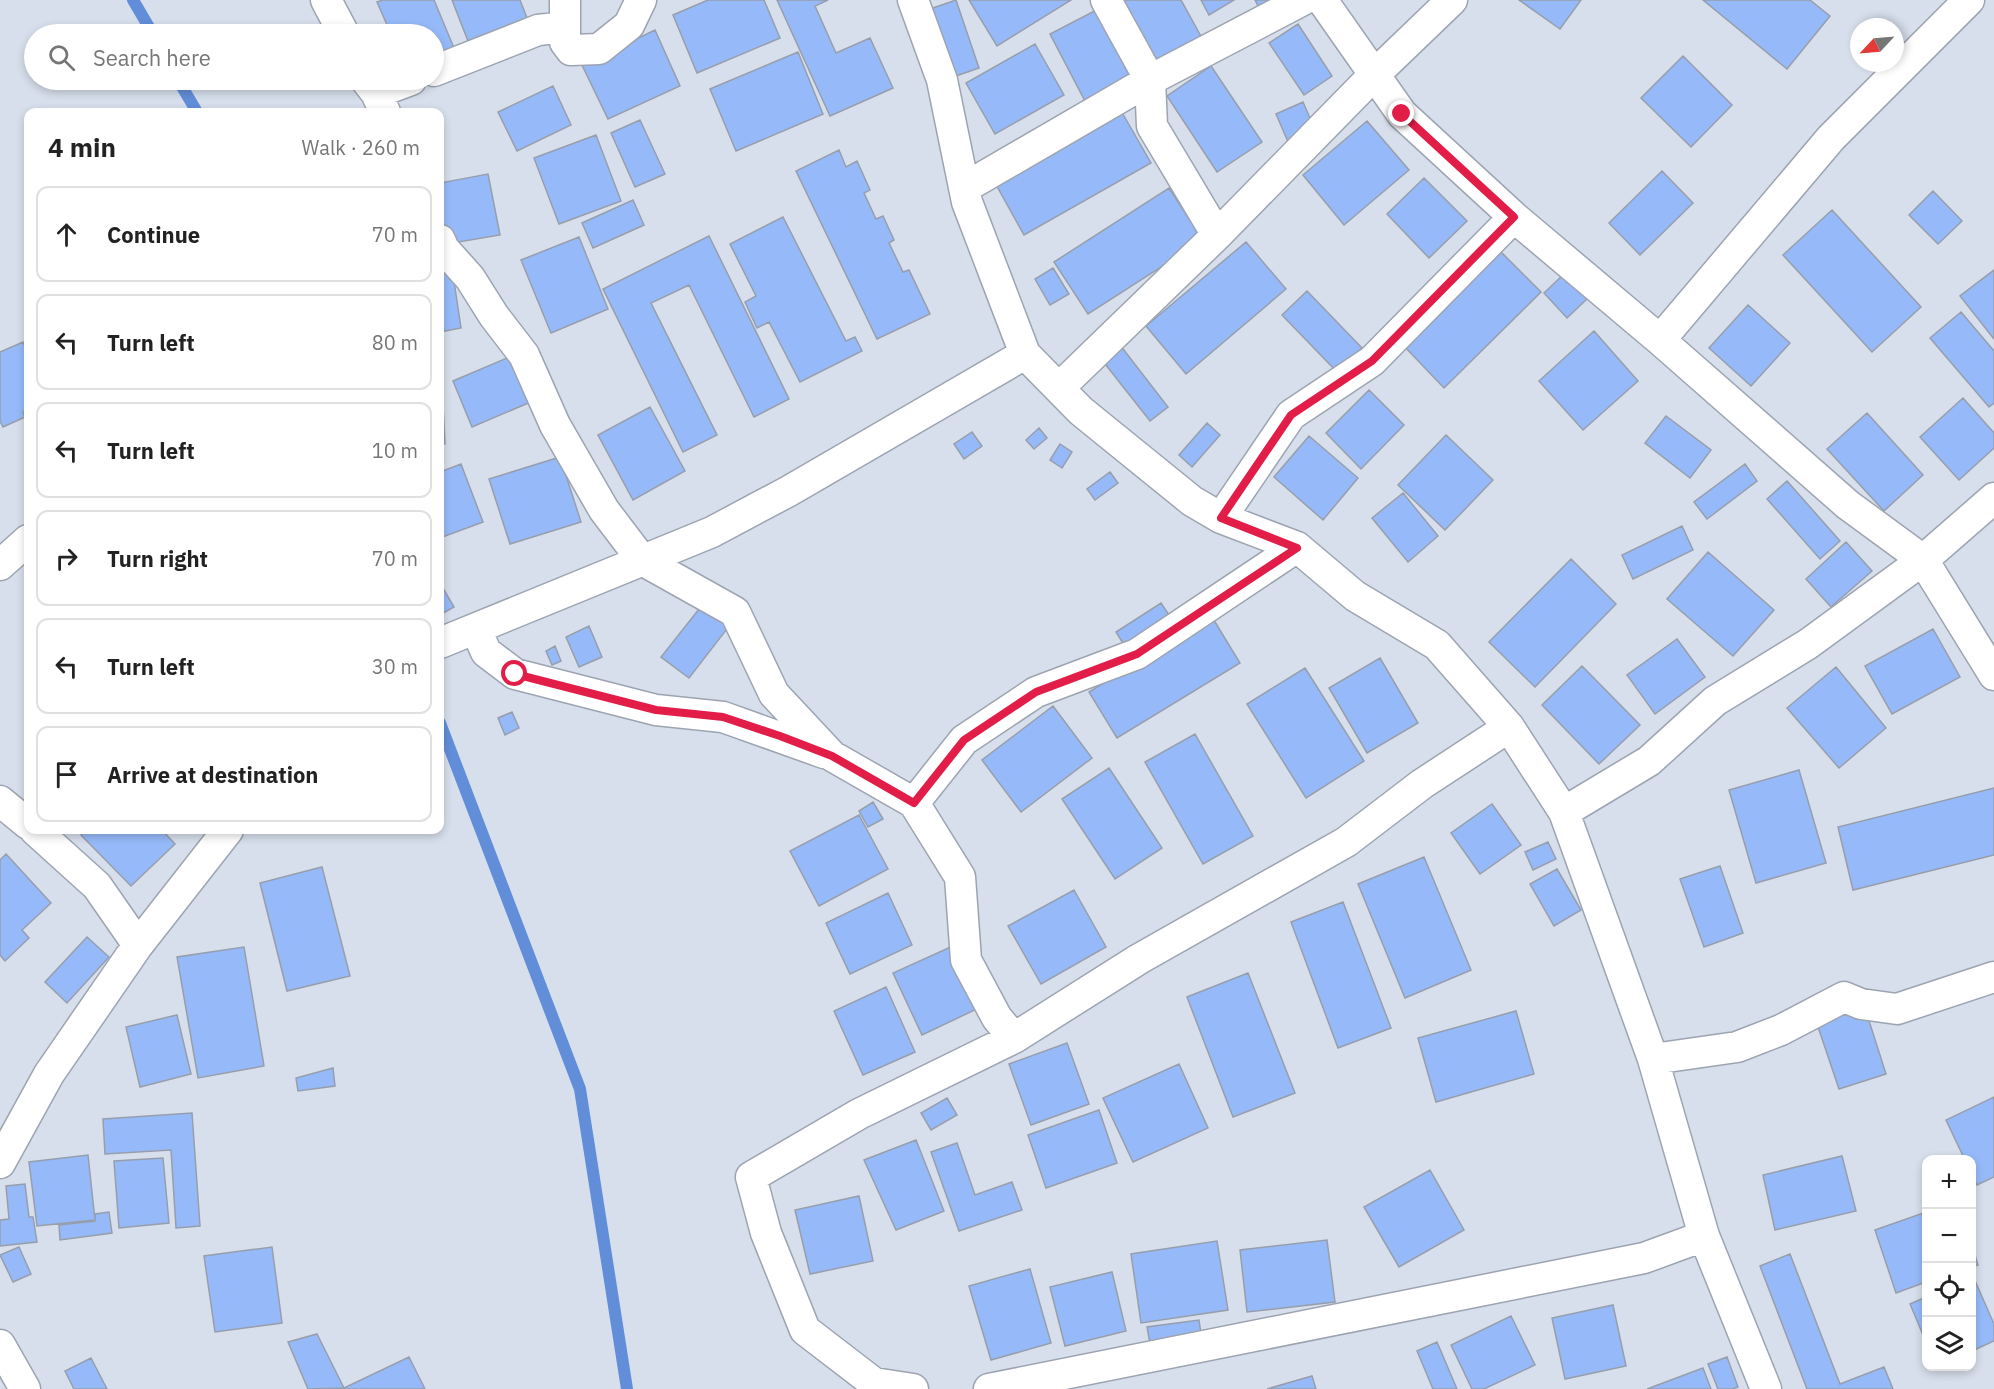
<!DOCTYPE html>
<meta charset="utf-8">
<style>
:root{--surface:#fff;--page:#f2f2f2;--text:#222;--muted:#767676;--line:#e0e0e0}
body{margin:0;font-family:"IBM Plex Sans",sans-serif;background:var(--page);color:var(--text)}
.controls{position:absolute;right:18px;bottom:18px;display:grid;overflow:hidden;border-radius:12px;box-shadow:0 3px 9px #0003}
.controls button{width:54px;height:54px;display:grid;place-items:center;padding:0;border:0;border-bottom:2px solid var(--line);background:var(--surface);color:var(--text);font:30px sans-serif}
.compass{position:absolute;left:1850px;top:18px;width:54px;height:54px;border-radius:50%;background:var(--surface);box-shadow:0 3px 9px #0003;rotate:244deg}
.stop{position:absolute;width:18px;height:18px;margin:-14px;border:4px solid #e11d48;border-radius:50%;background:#fff}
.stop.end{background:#e11d48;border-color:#fff;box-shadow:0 2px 6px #0008}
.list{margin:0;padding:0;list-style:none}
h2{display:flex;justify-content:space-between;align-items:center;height:78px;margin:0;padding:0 24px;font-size:26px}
h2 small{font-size:20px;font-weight:400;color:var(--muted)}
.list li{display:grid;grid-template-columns:39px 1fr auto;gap:18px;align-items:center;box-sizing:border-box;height:96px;margin:0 12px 12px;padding:0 12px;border:2px solid var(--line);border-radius:12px}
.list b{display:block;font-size:22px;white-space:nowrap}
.list em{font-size:20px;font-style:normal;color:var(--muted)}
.icon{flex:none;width:33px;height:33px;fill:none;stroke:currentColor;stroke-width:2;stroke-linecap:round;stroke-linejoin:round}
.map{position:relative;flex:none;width:1994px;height:1389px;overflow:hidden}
.search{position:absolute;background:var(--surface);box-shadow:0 3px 9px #0003;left:24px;top:24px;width:420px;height:66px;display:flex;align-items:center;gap:15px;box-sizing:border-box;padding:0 21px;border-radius:33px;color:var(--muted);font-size:22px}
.panel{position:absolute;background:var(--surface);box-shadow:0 3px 9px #0003;left:24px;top:108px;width:420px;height:726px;border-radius:12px}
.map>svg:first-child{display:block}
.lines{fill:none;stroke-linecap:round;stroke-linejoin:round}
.stream{stroke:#628ed9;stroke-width:12}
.building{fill:#96baf9;stroke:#979eab;stroke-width:1.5}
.minor-casing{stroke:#9da4b1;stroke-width:33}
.minor{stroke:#fff;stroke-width:30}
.route{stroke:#e11d48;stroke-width:8}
</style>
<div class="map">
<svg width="1994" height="1389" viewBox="0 0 1994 1389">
<rect width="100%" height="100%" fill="#d7dfec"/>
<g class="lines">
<path class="stream" d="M133,0L153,34
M178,80L197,112
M440,723L580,1089L627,1389"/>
</g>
<path class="building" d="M383,0H434L454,48L434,57V34H391L377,2Z
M452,0H520L527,18L468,41Z
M708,0H764L780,38L697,73L673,15Z
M777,0H828L815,6L836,53L870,38L893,88L830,116Z
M956,0L979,68L953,77L930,9Z
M969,0H1071L997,46Z
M1116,0H1181L1203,40L1155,68Z
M1201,0H1234L1209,15Z
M1255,0H1294L1264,17Z
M1519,0H1581L1560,29Z
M1703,0H1810L1830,16L1787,69Z
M1106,5L1142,74L1086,103L1050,34Z
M1298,24L1332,76L1304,95L1269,43Z
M655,30L680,86L608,119L582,65Z
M1035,44L1064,95L995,134L966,83Z
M798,52L823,114L736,151L710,89Z
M1683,56L1732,105L1691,147L1641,98Z
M1211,66L1262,142L1217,172L1167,96Z
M553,86L571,125L517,151L498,112Z
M1303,102L1316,132L1289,144L1276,114Z
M1120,109L1151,163L1024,235L994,181Z
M640,120L665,174L635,187L611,133Z
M1367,121L1409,170L1344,225L1303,175Z
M596,135L621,201L559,224L534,158Z
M839,150L846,167L857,161L870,190L864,193L876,219L883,216L894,240L889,243L903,272L909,270L930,314L877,339L796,171Z
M1662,171L1693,203L1640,255L1609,223Z
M488,174L500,235L447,244L440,208V183Z
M1424,178L1467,221L1429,258L1387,214Z
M1169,188L1203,240L1088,314L1054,262Z
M1933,191L1962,221L1938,244L1909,215Z
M633,200L644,225L593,248L582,223Z
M1832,210L1921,307L1872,352L1783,255Z
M783,217L846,341L855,337L862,351L800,382L769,322L757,328L745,302L756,296L730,244Z
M709,236L789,399L754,417L689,285L651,303L717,435L683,452L603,289Z
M579,237L608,309L551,333L521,260Z
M1246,242L1286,289L1186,374L1146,326Z
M1499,250L1541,292L1444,388L1403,345Z
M451,261L461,328L440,332V263Z
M1053,268L1069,294L1050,305L1035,279Z
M1994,270V339L1960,296Z
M1565,273L1588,298L1567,318L1544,293Z
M1307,291L1362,348L1337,372L1282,315Z
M1748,305L1790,343L1751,386L1709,348Z
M1961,312L1994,351V403L1989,407L1930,338Z
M1594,331L1638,381L1583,430L1539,381Z
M23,342L28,354V410L23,412L25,417L3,427L0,421V352Z
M1120,345L1168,407L1150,421L1102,360Z
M514,355L533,401L472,427L453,381Z
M440,384H442L445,444H440Z
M1369,390L1404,425L1361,469L1326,433Z
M1963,398L1994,433V448L1959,480L1920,437Z
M650,407L685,471L633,500L598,435Z
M1867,413L1923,475L1884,511L1827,449Z
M1666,416L1711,450L1690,478L1645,443Z
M1207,423L1220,435L1192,467L1179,455Z
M1039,428L1047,438L1034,449L1026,440Z
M972,432L982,446L964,459L954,444Z
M1446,435L1493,480L1445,530L1398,485Z
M1309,436L1358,478L1323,520L1274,477Z
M1060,444L1072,452L1062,468L1050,460Z
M560,457L581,522L510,544L489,479Z
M461,464L483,522L440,538V472Z
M1745,464L1757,481L1707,519L1694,502Z
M1110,472L1118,483L1095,500L1087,489Z
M1787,481L1840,541L1820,559L1767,499Z
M1403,493L1438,536L1408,562L1372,518Z
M1682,526L1693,550L1633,579L1622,555Z
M1846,542L1872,571L1831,607L1806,579Z
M1708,552L1774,610L1733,656L1667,599Z
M1571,559L1616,604L1535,687L1489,642Z
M440,583L454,607L440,615Z
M1161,603L1169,615L1124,645L1116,632Z
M703,604L730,625L689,678L661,657Z
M1212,617L1240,663L1117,738L1089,692Z
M589,626L602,657L579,667L566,637Z
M1933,629L1960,677L1892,714L1865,666Z
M1677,639L1705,677L1655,714L1627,675Z
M555,646L561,661L552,665L546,651Z
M1380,658L1418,723L1367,753L1329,688Z
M1582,666L1640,725L1599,764L1542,705Z
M1836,667L1886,728L1839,768L1787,708Z
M1305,668L1364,761L1306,798L1247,704Z
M1053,706L1092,758L1021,812L982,760Z
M512,712L519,728L505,735L498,718Z
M1195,734L1253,836L1203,864L1145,762Z
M1109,768L1162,848L1115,879L1062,799Z
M1799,770L1826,863L1756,883L1729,790Z
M1994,788V855L1853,890L1838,827Z
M873,802L883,819L868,827L859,811Z
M1492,804L1521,845L1480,874L1451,833Z
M859,815L888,869L819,906L790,851Z
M87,830H162L175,844L131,886L81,835Z
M1548,842L1556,859L1533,870L1525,852Z
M6,854L51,903L22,930L29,938L5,961L0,955V860Z
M1424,857L1471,970L1405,998L1358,884Z
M1720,866L1743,933L1704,947L1680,879Z
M322,867L350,976L287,991L260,883Z
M1557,869L1581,910L1554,926L1530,884Z
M1074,890L1106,947L1041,984L1008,926Z
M888,893L912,945L850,974L826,923Z
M1343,902L1391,1028L1338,1048L1291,922Z
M87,937L109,957L67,1003L45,982Z
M955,945L983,1006L922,1035L893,973Z
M244,947L264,1066L198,1078L177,957Z
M1248,973L1295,1093L1233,1117L1187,997Z
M886,987L915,1052L863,1075L834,1011Z
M1864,1005L1886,1074L1839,1089L1816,1021Z
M1516,1011L1534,1074L1436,1102L1418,1038Z
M177,1015L191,1074L140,1087L126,1027Z
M1067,1043L1089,1104L1031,1125L1009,1064Z
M1179,1064L1208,1128L1133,1162L1103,1098Z
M333,1068L335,1086L298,1091L296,1078Z
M1994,1097V1177L1977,1185L1972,1174V1160H1965L1946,1120Z
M947,1098L957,1115L931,1130L921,1113Z
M1099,1110L1117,1163L1046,1188L1028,1135Z
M192,1113L200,1226L176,1228L171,1150L105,1154L103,1119Z
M916,1140L944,1211L896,1230L864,1160Z
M957,1143L975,1195L1012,1182L1022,1210L959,1231L931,1152Z
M88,1155L95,1220L37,1226L29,1162Z
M1842,1156L1856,1211L1775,1230L1763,1175Z
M163,1158L169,1223L119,1228L114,1161Z
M1430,1170L1464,1230L1399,1267L1364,1207Z
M25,1184L29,1217H33L37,1242L0,1246V1220L9,1219L6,1186Z
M859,1196L873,1261L810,1274L795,1210Z
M109,1212L112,1233L60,1240L59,1225L95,1221V1214Z
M1926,1212V1282L1896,1293L1875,1230Z
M1327,1240L1335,1302L1247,1312L1240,1250Z
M1217,1241L1228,1310L1141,1323L1131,1254Z
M1972,1245L1978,1265L1972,1267Z
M19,1247L31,1274L13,1282L0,1255Z
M272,1247L282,1323L215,1332L204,1256Z
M1790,1254L1840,1384L1884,1367L1893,1389H1807L1760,1266Z
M1030,1269L1051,1343L991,1360L969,1286Z
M1112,1272L1126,1331L1065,1346L1050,1287Z
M1973,1276L1994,1324V1341L1972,1351Z
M1926,1297V1342L1910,1304Z
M1613,1305L1626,1366L1565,1379L1552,1318Z
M1511,1316L1535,1365L1484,1389H1472L1451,1345Z
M1199,1320L1202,1341L1151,1349L1147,1327Z
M317,1334L344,1388L308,1389L288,1342Z
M1437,1342L1457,1389H1433L1417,1351Z
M409,1357L425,1389H344V1388Z
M1727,1357L1738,1387L1732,1389H1718L1708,1364Z
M91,1358L107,1389H74L65,1371Z
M1703,1368L1711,1389H1647Z
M1312,1376L1316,1389H1267Z"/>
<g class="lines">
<g class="minor-casing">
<path id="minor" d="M326,0L344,34
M565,0V27
M913,0L942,80L967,202L1025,354L1081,411L1192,501L1221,518L1297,547L1355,596L1437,645L1509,727L1564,812L1653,1059L1704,1236L1766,1389
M1106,0L1150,80L1152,126L1217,235
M1322,0L1402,114L1514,217L1660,340L1848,505L1923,560L1994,675
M434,71L538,30L565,27V42L571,50L599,49L629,25L641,0
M366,80L376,93L385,112
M376,93L411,80
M964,188L1150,80L1303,0
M440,240L444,249L470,278L494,316L524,355L555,425L604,510L642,560L735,612L774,694L832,756L914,803L960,877L966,960L997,1018L1014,1038L859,1114L751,1177L766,1233L805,1330L874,1383L913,1389
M1660,340L1831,138L1969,0
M1059,388L1217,235L1373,76L1452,0
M1221,518L1291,415L1372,361L1514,217
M0,565L28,540
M476,629L486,652L515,674L656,710L723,717L824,753
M440,643L712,532L789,491L1025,354
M0,801L28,824
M914,803L964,740L1036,692L1137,654L1297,547
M1564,812L1649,761L1715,701L1808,644L1923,560L1994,498
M35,830L97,886L138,945
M1014,1038L1139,959L1346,842L1422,784L1509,727
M1653,1059L1737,1047L1781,1030L1844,997L1861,1004L1897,1009L1994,977
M0,1163L49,1074L138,945L228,830
M0,1345L25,1389
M989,1389L1644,1258L1704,1236"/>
</g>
<use href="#minor" class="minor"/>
</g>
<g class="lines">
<path class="route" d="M515,674L656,710L723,717L780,736L832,756L914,803L964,740L1036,692L1137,654L1297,548L1221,518L1291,415L1372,361L1514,217L1402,114"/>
</g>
</svg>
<div class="controls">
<button>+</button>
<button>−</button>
<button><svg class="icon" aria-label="locate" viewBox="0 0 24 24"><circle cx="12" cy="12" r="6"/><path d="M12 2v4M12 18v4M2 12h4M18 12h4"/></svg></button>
<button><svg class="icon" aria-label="layers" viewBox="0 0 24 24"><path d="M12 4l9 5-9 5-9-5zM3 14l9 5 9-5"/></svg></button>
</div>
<svg class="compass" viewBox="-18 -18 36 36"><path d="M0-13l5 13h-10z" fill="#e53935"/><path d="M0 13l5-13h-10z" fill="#767676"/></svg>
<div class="stop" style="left:515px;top:674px"></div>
<div class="stop end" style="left:1402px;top:114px"></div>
<div class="search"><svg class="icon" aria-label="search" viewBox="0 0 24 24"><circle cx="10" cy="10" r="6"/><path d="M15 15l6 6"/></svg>Search here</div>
<section class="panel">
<h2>4 min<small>Walk · 260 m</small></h2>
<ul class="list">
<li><svg class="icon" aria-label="ahead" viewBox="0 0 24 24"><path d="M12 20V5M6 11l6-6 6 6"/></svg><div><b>Continue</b></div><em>70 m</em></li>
<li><svg class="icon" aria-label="left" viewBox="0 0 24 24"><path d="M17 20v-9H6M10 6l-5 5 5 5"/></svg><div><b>Turn left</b></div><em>80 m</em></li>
<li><svg class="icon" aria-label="left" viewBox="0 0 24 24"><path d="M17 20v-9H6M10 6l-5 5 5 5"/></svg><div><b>Turn left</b></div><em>10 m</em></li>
<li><svg class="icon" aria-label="right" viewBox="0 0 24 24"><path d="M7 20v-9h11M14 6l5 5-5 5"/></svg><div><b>Turn right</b></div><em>70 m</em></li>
<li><svg class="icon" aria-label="left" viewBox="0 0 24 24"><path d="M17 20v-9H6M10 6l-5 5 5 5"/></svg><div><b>Turn left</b></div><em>30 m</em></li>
<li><svg class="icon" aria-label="arrive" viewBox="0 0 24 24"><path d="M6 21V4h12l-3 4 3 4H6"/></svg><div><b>Arrive at destination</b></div></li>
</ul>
</section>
</div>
